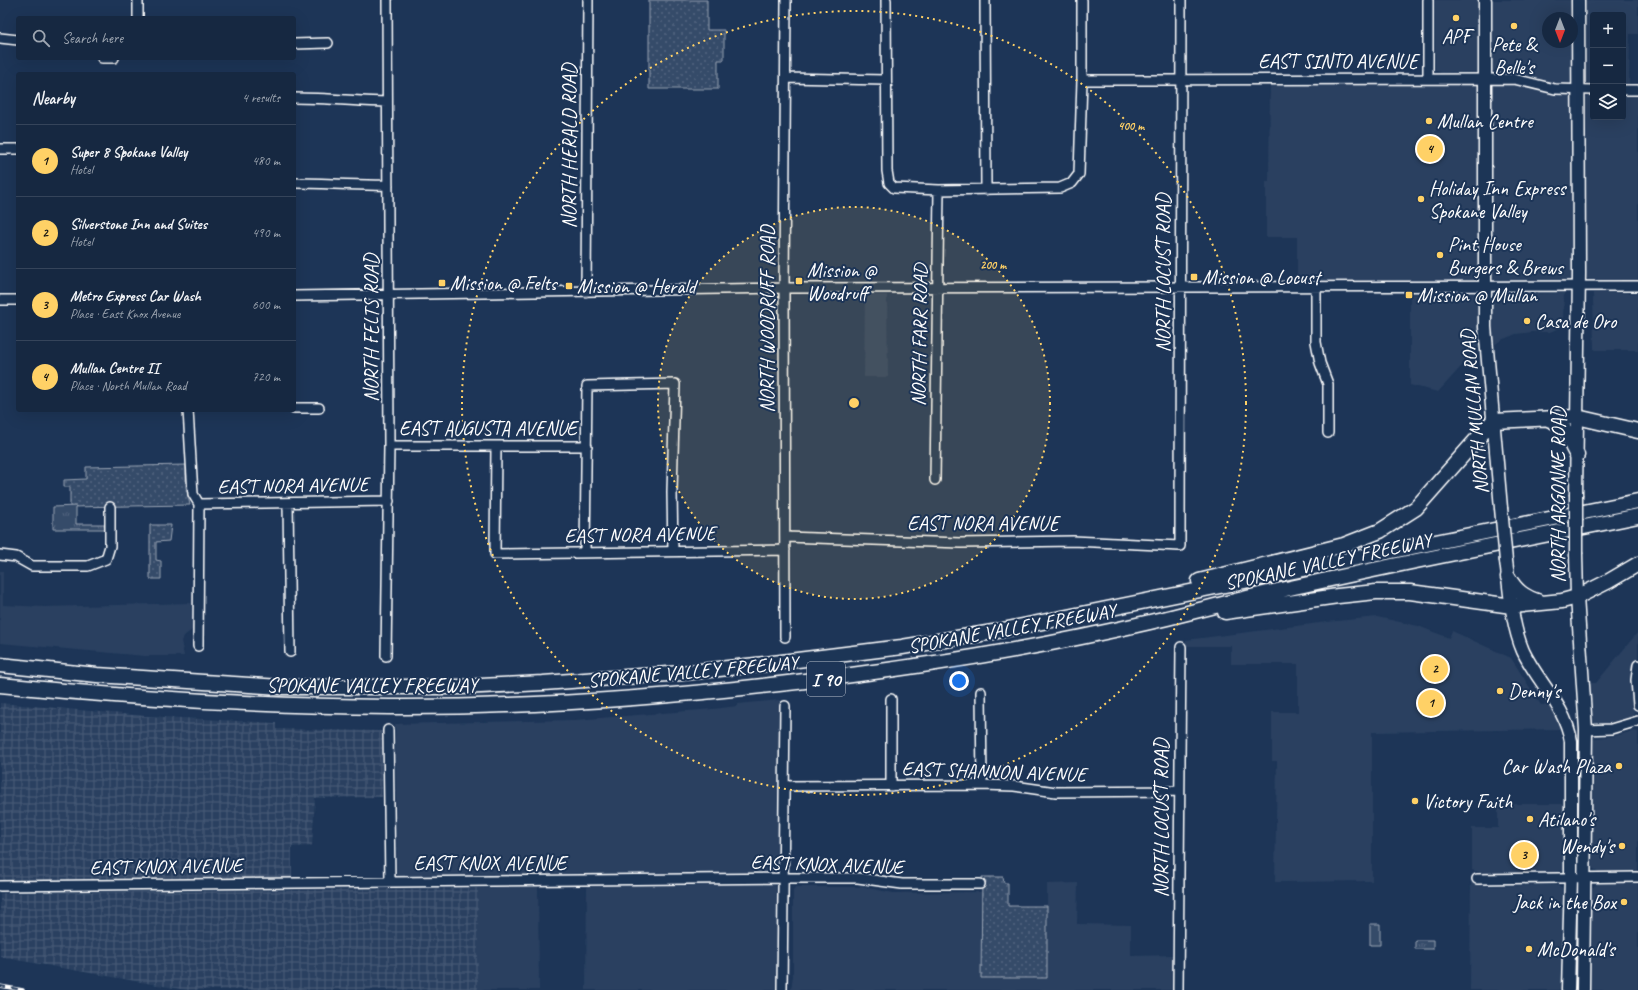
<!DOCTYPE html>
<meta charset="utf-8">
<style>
:root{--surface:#162841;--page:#1f3048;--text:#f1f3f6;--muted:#9ea6b1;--line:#35445a;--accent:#ffd166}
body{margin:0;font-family:Caveat,sans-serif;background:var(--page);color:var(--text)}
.controls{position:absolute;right:12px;top:12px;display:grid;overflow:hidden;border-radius:4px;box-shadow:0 4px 16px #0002}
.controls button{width:36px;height:36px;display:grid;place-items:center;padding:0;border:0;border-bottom:1px solid var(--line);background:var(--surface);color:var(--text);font:20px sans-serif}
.compass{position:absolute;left:1542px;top:12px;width:36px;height:36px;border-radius:50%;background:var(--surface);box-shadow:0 4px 16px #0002;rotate:180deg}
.you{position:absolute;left:959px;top:681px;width:14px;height:14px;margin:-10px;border:3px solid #fff;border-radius:50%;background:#1a73e8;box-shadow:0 0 0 6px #1a73e833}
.badge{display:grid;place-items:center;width:26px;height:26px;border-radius:50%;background:var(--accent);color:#111;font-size:13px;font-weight:700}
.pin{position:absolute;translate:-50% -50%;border:2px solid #fff;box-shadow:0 1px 4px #0006}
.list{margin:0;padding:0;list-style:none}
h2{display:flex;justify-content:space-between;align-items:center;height:52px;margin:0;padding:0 16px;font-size:17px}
h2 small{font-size:13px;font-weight:400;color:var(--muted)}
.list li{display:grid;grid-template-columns:26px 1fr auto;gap:12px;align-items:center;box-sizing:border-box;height:72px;padding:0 16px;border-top:1px solid var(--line)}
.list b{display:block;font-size:15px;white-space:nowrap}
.list p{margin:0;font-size:13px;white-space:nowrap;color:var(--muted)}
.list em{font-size:13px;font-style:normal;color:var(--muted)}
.icon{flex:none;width:22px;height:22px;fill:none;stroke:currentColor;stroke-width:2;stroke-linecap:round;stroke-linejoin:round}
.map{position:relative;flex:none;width:1638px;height:990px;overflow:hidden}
.search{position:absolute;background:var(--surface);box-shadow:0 4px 16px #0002;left:16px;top:16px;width:280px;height:44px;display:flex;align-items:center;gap:10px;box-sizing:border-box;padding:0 14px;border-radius:4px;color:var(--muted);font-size:15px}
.panel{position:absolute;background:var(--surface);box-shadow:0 4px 16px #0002;left:16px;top:72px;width:280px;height:340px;border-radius:4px}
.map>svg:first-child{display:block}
.built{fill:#2a4161;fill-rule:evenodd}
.industrial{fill:url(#industrial-grid)}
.grass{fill:url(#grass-dots);stroke:#9aa5b4}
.park{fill:url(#park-tufts);stroke:#9aa5b4}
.pitch{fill:#364b69;stroke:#9aa5b4}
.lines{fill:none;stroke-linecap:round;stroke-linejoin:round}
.minor-casing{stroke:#fff;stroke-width:12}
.major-casing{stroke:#fff;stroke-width:15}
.highway-casing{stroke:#fff;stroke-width:17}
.minor{stroke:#1d3557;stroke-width:9}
.major{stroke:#1d3557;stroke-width:12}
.highway{stroke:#1d3557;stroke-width:14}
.rail-casing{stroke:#fff;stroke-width:3.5}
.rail{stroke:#1d3557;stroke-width:2;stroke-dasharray:6;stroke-linecap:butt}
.major-bridge-casing{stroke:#fff;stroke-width:15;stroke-linecap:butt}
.major-bridge{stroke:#1d3557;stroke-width:12}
.ring{fill:none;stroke:#ffd166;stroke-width:2;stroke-dasharray:2 4}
.poi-dot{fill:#ffd166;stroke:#1d3557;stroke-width:1.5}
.labels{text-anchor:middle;stroke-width:4;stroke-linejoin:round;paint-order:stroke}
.shield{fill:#1d3557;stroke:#bbc2cd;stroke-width:1}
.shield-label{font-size:19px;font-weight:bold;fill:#fff}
.poi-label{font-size:20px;fill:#fff;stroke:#1d3557;text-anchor:start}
.street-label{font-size:20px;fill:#fff;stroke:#1d3557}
.centre{fill:#ffd166;stroke:#1d3557;stroke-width:2}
.ring-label{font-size:12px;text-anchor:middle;font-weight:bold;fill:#ffd166;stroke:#1d3557;stroke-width:4;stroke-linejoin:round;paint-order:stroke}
</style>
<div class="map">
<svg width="1638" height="990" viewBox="0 0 1638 990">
<defs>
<pattern id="industrial-grid" width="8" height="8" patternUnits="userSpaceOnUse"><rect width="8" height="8" fill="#2a4161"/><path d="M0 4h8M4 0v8" fill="none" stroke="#4a5e79"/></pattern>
<pattern id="grass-dots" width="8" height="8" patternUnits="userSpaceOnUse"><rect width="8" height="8" fill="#364b69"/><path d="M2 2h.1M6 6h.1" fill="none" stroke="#546680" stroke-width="1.8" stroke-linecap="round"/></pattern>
<pattern id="park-tufts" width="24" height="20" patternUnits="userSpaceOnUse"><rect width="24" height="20" fill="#364b69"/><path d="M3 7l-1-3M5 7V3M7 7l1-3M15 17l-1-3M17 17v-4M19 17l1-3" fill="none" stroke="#546680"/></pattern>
</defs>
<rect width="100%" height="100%" fill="#1d3557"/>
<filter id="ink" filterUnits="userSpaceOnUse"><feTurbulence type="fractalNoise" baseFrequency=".025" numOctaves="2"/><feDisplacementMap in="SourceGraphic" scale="8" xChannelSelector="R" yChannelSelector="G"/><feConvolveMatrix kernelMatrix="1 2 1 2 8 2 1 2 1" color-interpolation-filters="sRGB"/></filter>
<g filter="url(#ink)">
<path class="built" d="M1434,0H1481L1480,70L1478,72L1441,73L1435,70Z
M1492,0H1574L1573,83H1554L1521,74L1492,71ZM1548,18H1572V42H1548Z
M1585,0H1638V34H1630L1629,86H1623V15H1593V85L1586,82L1585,78Z
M1494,83L1519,85L1549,93L1571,95L1573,96V277L1572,280H1494L1491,278V86Z
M1475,84L1480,87L1479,278L1475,280L1297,281V237H1266V182H1269L1270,85Z
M1589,95H1593V117H1623V95H1638V280H1589L1587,279L1584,275L1585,101L1586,97Z
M1564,293L1563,320L1559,328L1550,332H1532L1516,334L1501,340L1493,346L1491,330L1492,295Z
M1593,293H1638V350H1596L1594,349Z
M1410,294H1475L1479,299L1482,346L1479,347L1438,392L1410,385Z
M865,295H887L888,377H864Z
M0,571H3V605L44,607L191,603L193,628L192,630L185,635L181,641L184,656H145L0,643Z
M1377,617L1418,626L1449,638L1452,631L1511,658L1541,705L1551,704L1562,729L1372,732V881L1275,882L1277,761H1272V712H1298V664H1231V646H1186V640L1327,622Z
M1638,632V681H1631L1632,700L1634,712L1633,716L1631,718L1612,723L1597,725L1594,724L1592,721L1589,683H1596Z
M779,700V866L776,872L397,877L395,724L575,720L713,709L738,706V704Z
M1634,731L1638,732V871L1599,872L1592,868L1590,864L1591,743L1593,740L1596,738L1615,736Z
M1498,804H1568L1565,869L1558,872L1482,873L1472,870V828H1498Z
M1471,880L1475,883L1488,886L1557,885L1563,888L1564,893L1562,990H1470Z
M1078,883L1077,924L1131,925V956L1175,955L1172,990H791L793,976V890L796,887H863L893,893L982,892L981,978H1047V884Z
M1638,883V990H1589L1590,891L1592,888L1597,884Z
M772,884L776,886L778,889V990H586L587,885L648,886Z
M538,886L539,990H478V888Z"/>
<path class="industrial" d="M0,703L145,716L276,723V729L382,731V797L315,798L312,846L292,847V878L0,882Z
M478,888V990H186L0,957V893Z"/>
<path class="grass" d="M649,0H707V30H724V60H718V89H649Z
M186,465V487L190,505L70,507V487H64V480L86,479V467Z
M150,525H171L169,541L156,542V560L161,561V579H150Z
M982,877H1003L1004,883H1008V906H1047V978H981Z"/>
<path class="park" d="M76,506V524H107L106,529H53V507Z
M1415,940H1433V949H1415Z"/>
<path class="pitch" d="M1370,924H1380V945H1370Z"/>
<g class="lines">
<g class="minor-casing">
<path id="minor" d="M138,0V18
M886,0L887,171L889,183L894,188L939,190L1060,188L1072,183L1079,174L1082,80V0
M985,0L986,190
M0,38L18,40
M294,44L328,43
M102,58H114
M786,78L885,80
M1428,79V0
M1082,80L1514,79L1555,89L1593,90
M1623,90H1638
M294,98C325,98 356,101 387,102
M0,149H18
M294,183C325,183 356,186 388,185
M1316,287V342L1320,363L1328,384V433
M586,292L588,0
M294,296L784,288L1638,286
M0,300H18
M294,408H319
M188,410L193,494L199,504L198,646
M389,446H587
M496,446L495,554L785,550
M935,480L939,190
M288,503L290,652
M199,504L389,501
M786,537L961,543L1073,541L1180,546L1181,0
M585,553L587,386L675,384L672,492L673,551
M0,555L16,557L32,566H88L106,559L110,546V507
M785,637L784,288L786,0
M386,656L389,446L387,0
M1638,665L1636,680L1638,705
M981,692L982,785
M891,699V786
M388,730L390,882
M1586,730L1611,729L1638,721
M784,786L982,785L1014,786L1056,792L1179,791
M1477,879L1638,877
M0,886L783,878H858L902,884H980
M782,990L785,706
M1178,990L1181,647"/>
</g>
<g class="major-casing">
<path id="major" d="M1485,0V327L1501,508
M1576,494L1579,273L1578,0
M1576,554L1577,597L1586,730L1583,990
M1506,561C1510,590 1511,623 1523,651C1538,683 1565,705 1571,741V877L1568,990"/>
</g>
<g class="highway-casing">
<path id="highway" d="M1548,419C1573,428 1565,438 1577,455
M1508,577C1516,591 1524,597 1540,602
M1199,581L1344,545L1380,531L1416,508L1493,421L1577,417L1638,431
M1225,612L1338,596L1376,592H1410L1512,606L1562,601L1577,597L1609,581L1638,564
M0,665L97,675L281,687H461L543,683L682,673L765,664L902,647L993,632L1638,501
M0,685C130,698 260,706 390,707C571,708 751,691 929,664C1003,653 1077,639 1150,622C1201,610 1252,596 1304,585C1415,560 1527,539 1638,516"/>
</g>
<use href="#minor" class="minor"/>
<use href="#major" class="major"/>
<use href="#highway" class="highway"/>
<g class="rail-casing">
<path id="rail" d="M0,986L23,990"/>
</g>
<use href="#rail" class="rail"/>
<g class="major-bridge-casing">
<path id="major-bridge" d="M1576,494V554
M1501,508L1506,561"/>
</g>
<use href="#major-bridge" class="major-bridge"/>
</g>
</g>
<circle cx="854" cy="403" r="196" fill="#ffd166" fill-opacity=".12"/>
<g class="ring">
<circle cx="854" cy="403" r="196"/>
<circle cx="854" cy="403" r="392"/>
</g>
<g class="poi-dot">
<circle cx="1456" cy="18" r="4"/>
<circle cx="1514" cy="26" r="4"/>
<circle cx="1429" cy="121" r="4"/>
<circle cx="1421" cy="199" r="4"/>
<circle cx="1440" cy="255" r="4"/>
<rect x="1190" y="273" width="8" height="8" rx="2"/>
<rect x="795" y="277" width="8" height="8" rx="2"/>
<rect x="438" y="279" width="8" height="8" rx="2"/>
<rect x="565" y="282" width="8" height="8" rx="2"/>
<rect x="1405" y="291" width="8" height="8" rx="2"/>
<circle cx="1527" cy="321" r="4"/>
<circle cx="1500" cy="691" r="4"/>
<circle cx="1619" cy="766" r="4"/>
<circle cx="1415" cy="801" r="4"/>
<circle cx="1530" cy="819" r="4"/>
<circle cx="1622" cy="846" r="4"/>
<circle cx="1624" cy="902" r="4"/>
<circle cx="1529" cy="949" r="4"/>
</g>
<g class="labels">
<rect class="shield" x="807" y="662" width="38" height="34" rx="3"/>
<g class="shield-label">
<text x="826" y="686">I 90</text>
</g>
<g class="poi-label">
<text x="1456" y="43" text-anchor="middle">APF</text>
<text x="1514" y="51" text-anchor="middle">Pete &amp;<tspan x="1514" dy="23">Belle's</tspan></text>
<text x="1437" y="128">Mullan Centre</text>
<text x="1429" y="195">Holiday Inn Express<tspan x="1429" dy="23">Spokane Valley</tspan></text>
<text x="1448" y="251">Pint House<tspan x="1448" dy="23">Burgers &amp; Brews</tspan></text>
<text x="807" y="277">Mission @<tspan x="807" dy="23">Woodruff</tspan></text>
<text x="1202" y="284">Mission @ Locust</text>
<text x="450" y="290">Mission @ Felts</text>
<text x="577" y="293">Mission @ Herald</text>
<text x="1417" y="302">Mission @ Mullan</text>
<text x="1535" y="328">Casa de Oro</text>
<text x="1508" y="698">Denny's</text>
<text x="1611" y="773" text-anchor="end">Car Wash Plaza</text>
<text x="1423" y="808">Victory Faith</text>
<text x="1538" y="826">Atilano's</text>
<text x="1614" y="853" text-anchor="end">Wendy's</text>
<text x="1616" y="909" text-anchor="end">Jack in the Box</text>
<text x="1537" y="956">McDonald's</text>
</g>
<g class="street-label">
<text x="1338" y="68">EAST SINTO AVENUE</text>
<text transform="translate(569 146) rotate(-90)" y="7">NORTH HERALD ROAD</text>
<text transform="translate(1163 273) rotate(-90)" y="7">NORTH LOCUST ROAD</text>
<text transform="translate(767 319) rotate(-90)" y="7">NORTH WOODRUFF ROAD</text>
<text transform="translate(371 328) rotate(-90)" y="7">NORTH FELTS ROAD</text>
<text transform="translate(919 335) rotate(-89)" y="7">NORTH FARR ROAD</text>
<text transform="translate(1474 412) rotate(-95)" y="7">NORTH MULLAN ROAD</text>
<text x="488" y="435">EAST AUGUSTA AVENUE</text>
<text transform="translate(293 485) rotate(-1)" y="7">EAST NORA AVENUE</text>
<text transform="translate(1558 495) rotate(-90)" y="7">NORTH ARGONNE ROAD</text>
<text x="983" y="530">EAST NORA AVENUE</text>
<text transform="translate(640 534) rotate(-1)" y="7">EAST NORA AVENUE</text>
<text transform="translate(1328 561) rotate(-12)" y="7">SPOKANE VALLEY FREEWAY</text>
<text transform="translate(1012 628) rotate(-10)" y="7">SPOKANE VALLEY FREEWAY</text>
<text transform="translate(693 671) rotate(-5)" y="7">SPOKANE VALLEY FREEWAY</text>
<text x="372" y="692">SPOKANE VALLEY FREEWAY</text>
<text transform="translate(994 771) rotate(2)" y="7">EAST SHANNON AVENUE</text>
<text transform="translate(1161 818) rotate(-90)" y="7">NORTH LOCUST ROAD</text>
<text x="490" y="870">EAST KNOX AVENUE</text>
<text transform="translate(827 864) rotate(2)" y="7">EAST KNOX AVENUE</text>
<text transform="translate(166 866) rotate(-1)" y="7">EAST KNOX AVENUE</text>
</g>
</g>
<circle cx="854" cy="403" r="6" class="centre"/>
<g class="ring-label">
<text x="1131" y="130">400 m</text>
<text x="993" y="269">200 m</text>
</g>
</svg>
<div class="controls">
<button>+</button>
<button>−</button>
<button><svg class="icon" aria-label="layers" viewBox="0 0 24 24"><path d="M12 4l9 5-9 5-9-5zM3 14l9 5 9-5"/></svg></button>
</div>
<svg class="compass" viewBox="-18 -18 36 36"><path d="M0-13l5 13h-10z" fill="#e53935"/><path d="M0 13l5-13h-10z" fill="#9ea6b1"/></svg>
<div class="you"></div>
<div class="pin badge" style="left:1431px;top:703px">1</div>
<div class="pin badge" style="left:1435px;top:669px">2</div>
<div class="pin badge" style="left:1524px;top:855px">3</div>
<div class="pin badge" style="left:1430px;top:149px">4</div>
<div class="search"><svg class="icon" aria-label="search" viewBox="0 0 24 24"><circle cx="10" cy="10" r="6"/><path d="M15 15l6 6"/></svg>Search here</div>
<section class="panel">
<h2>Nearby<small>4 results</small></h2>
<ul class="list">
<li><span class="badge">1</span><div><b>Super 8 Spokane Valley</b><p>Hotel</p></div><em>480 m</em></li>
<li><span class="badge">2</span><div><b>Silverstone Inn and Suites</b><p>Hotel</p></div><em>490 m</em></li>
<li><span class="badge">3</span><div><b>Metro Express Car Wash</b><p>Place · East Knox Avenue</p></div><em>600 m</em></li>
<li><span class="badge">4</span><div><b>Mullan Centre II</b><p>Place · North Mullan Road</p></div><em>720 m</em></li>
</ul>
</section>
</div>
